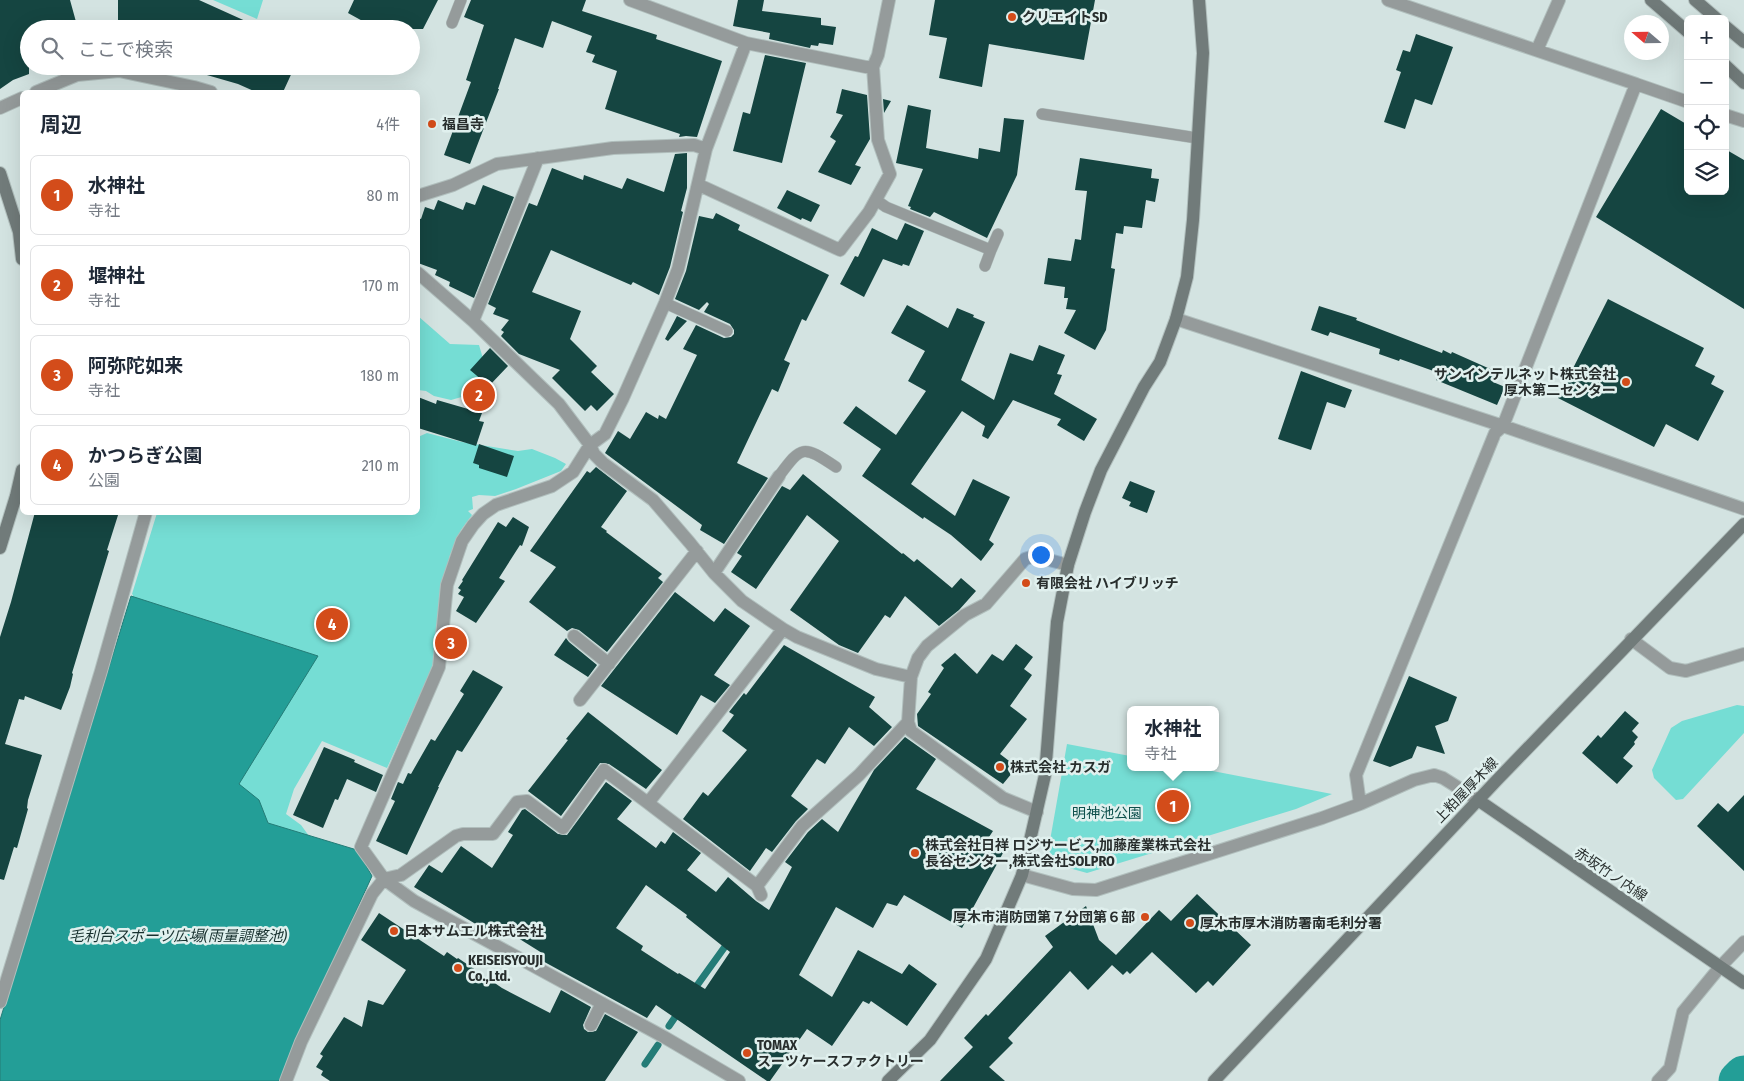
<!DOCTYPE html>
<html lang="ja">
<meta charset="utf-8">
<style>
:root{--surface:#fff;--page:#f2f2f3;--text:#1f2937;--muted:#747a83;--line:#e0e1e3;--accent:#d34c1a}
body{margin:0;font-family:"Fira Sans Condensed","Noto Sans JP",sans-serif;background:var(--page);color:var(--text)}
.controls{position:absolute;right:15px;top:15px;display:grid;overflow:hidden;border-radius:8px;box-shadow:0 5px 20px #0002}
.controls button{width:45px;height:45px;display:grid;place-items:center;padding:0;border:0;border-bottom:1px solid var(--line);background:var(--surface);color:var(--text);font:25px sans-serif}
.compass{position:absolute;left:1624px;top:15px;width:45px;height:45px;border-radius:50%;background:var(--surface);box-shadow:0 5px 20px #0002;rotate:290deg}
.you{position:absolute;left:1040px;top:554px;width:18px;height:18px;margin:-12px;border:4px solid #fff;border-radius:50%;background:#1a73e8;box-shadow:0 0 0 8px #1a73e833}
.badge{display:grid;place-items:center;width:32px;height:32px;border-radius:50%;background:var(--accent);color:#fff;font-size:16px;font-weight:700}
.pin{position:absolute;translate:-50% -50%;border:2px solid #fff;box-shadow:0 1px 5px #0006}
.popup{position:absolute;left:1127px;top:706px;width:92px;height:65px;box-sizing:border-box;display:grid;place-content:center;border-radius:8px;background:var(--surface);filter:drop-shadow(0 1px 4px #0005);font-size:16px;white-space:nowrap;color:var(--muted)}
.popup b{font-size:19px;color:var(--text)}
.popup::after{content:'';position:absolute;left:50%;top:100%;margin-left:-10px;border:10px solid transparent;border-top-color:var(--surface)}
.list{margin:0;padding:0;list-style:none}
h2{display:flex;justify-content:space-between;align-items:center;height:65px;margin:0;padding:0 20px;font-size:21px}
h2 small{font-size:16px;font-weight:400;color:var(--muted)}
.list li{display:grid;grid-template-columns:32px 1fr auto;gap:15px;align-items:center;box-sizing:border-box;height:80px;margin:0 10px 10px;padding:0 10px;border:1px solid var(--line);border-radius:8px}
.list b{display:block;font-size:19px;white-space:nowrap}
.list p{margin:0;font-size:16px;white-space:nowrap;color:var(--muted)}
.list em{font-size:16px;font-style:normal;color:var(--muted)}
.icon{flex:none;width:28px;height:28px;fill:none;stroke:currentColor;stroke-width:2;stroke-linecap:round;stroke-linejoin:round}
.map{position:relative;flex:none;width:1744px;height:1081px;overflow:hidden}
.search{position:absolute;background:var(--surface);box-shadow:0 5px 20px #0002;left:20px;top:20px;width:400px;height:55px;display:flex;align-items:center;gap:12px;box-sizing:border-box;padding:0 18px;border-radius:28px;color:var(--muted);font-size:19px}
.panel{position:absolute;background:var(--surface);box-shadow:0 5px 20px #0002;left:20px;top:90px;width:400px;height:425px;border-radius:8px}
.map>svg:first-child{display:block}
.green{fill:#75ddd4}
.water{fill:#239e97;stroke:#247c77}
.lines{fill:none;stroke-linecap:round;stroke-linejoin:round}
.stream{stroke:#247c77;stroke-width:7}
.river{stroke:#239e97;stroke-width:41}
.building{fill:#154541;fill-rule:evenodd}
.lane-casing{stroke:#b1bfbd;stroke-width:12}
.street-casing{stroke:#b1bfbd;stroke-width:14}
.secondary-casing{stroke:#b1bfbd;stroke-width:14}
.lane{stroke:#959b9b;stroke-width:11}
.street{stroke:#959b9b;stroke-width:12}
.secondary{stroke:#717b7a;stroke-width:12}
.poi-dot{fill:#d34c1a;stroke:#e0f0ee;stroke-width:2}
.labels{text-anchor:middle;stroke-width:5;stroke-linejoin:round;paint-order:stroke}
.poi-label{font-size:14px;font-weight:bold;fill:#282e2d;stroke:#e0f0ee;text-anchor:start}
.street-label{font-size:14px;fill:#282e2d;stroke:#e0f0ee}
.park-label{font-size:14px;fill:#0d504c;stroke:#e0f0ee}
.water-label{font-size:15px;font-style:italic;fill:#17302e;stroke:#e0f0ee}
</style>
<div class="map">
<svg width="1744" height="1081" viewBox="0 0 1744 1081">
<rect width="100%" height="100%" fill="#d3e3e1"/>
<path class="green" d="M213,0H263L257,19Z
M418,316L450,344L479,345L492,389L497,397L488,399H475L465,396L451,400L434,396L426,391L418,390Z
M427,433L462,442L518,451L532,449L555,458L566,464L561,471L516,489L495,496L479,495L472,497L473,509L468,511L472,515L461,530L450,555L444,584L433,666L387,768L322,741L294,789L286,814L301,825L309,836L257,846L132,602L133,595L132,594L157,513L418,512V437Z
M1737,705L1744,706V733L1683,799L1676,800L1654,778L1652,770L1671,728L1682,721Z
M1067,744L1130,756V767H1192L1332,794L1296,809L1087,873L1058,865L1048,852Z"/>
<path class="water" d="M131,596L318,656L239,784L259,800L268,823L357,850L372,876L279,1081H0V1020Z"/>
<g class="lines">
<path class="stream" d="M693,991L729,941
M669,1026L680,1010
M645,1064L658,1045"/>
<path class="river" d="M1739,1081L1744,1076"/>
</g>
<path class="building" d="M0,0H70L78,29H29V74L13,80L0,89Z
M118,0H199L263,29H118Z
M354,0H438L423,29H377L348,13Z
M471,0H586L582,11L657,35L656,39L722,61L697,137L686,136L679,137L680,134L605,109L617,71L592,62L595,55L586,52L592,36L552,21L543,48L515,38L498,89H499L470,164L444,155L471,82L466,80L484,25L464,17Z
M738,0H764L762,11L821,18V25L836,27L833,45L819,43L818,46L811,45L810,48L769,39L770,33L733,26Z
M935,0H1095L1084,60L989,44L982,87L939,78L947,38L929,35Z
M1416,34L1453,47L1432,105L1415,99L1405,129L1384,122L1401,72L1396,70L1403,50L1410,52Z
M765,55L806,63L782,163L733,151L743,112L750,114Z
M194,66H295L283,92H256L238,84L193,71Z
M842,89L867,95L870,139L855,165L861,167L851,185L818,172L836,141L830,137L843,115L836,113Z
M883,99L891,101L884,113Z
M908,105L931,110L926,148L978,159L979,148L1000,152L1004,118L1024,120L1017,175L987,238L934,212L930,217L910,209L911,207L908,206L923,169L896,163Z
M1661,109L1688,125V191H1725V149L1744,160V309L1596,217Z
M687,153V188L681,211L683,212L670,267L659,295L633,282L631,285L551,250L532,292L581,311L570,339L597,366L591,372L614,394L597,411L591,405L585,411L552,378L560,370L519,354L501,336L504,332L501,330L509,320L493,314L496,308L488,304L529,203L537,206L552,168L583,180L584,175L622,189L627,178L664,192L675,154Z
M1080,158L1152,169L1151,178L1159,179L1155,202L1146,200L1142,228L1124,226L1123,234L1116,233L1111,268L1115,269L1106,330L1095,350L1064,333L1076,310L1066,309L1068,298H1064L1065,287L1044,284L1048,258L1071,261L1075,239L1081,240L1087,191L1075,190Z
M483,185L514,197L474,298L449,286L450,282L435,275L437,270L418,263V218L421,219L425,207L434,210L438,200L463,210L466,202L475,205Z
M787,190L820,205L811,222L802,218L801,220L777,208Z
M716,213L740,225L738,230L829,275L806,321L802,319L784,360L790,363L778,392L772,389L737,463L768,478L724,544L700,530L702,525L605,453L618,431L630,439L646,412L658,419L659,415L666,419L697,355L683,349L696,325L724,338L731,337L734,334V330L730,324L704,312L709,304L707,302L699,310L675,299L686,271L699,216L713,219Z
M905,223L924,231L909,266L903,264L902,266L883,259L864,297L840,284L855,256L858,257L872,228L897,240Z
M1608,299L1704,348L1695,366L1715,376L1711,384L1724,391L1698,441L1666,424L1654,447L1558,398Z
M907,305L948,328L957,308L974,315L973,317L985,322L961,380L994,400L1010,353L1033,361L1039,345L1065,355L1057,374L1062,375L1054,394L1097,419L1084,441L1057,425L1061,419L1013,400L988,439L982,436L985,426L962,411L911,484L955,516L973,479L1010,497L989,540L994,544L981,561L951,535L924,517L923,519L862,476L881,449L843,423L856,406L896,435L926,391L908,381L925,351L891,333Z
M1319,306L1357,318L1356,320L1442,353L1443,350L1451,354L1452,352L1497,372L1493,382L1505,387L1497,405L1436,380L1439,373L1400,359L1399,361L1379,354L1380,349L1330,332L1328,336L1311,330Z
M677,316L687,321L668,341L665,339Z
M490,348L508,366L489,386L470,370Z
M1301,371L1352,390L1345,408L1327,402L1311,450L1278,439Z
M418,397L436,404L437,400L482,413L479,421L484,422L476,446L418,428Z
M479,444L514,456L507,477L479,468V465L473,463Z
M596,467L627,491L601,527L607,531L606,532L662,574L658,578L663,582L607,652L579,630L572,628L567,631L529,602L556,567L530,551L587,471L590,473Z
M803,474L902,554L903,553L914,562L917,559L952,588L961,578L976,591L959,610L939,626L905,596L890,618L885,615L858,653L839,645L790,610L839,541L807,515L756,589L731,572L742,556L737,553L782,486L790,490Z
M1130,481L1155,491L1147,513L1129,506L1131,502L1122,498Z
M35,512H119L107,550L109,551L72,673L73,674L70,687L61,710L25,696L24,700L19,699L5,744L42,755L28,800L27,808L28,809L17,848L14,847L4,880L0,879V637L11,602Z
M513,517L529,527L522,546L520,545L499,578L505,581L476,623L456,611L464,597L458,594L461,590L458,588L463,581L462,580L498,522L506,527Z
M675,592L714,622L725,608L750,626L714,675L730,685L715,703L701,695L677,735L601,686Z
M566,638L569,642L597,665L588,677L554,655Z
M1016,644L1033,657L1024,669L1032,675L1010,706L1027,719L1000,754L1017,767L1003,784L918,726L917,714L931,694L928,692L944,668L941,665L955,653L977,674L992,654L1003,661Z
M784,645L875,697L869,707L892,727L874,746L849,727L825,764L817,759L791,796L808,809L796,821L772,852L766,848L750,871L683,819L703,792L708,796L747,750L722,731L734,715L729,712L744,693L746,695Z
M473,670L503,687L462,752L457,750L438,787H439L407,855L376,841L395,801L391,799L398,782L403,784L408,773L411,774L431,739L435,741L464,694L460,691Z
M1409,676L1457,697L1448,721L1435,726L1445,754L1417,746L1412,758L1390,767L1373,761Z
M1625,711L1639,723L1632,731L1638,737L1634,742L1635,744L1623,758L1633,766L1617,784L1582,753L1598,735L1601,738Z
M588,712L662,770L646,789L609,764L600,763L561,816L528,791L568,740L566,739Z
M905,737L936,759L916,789L993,831L985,843L1003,853L962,928L904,895L897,906L887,903L873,928L836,907L799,975L832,997L858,950L902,974L909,964L937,984L907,1026L871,1001L869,1004L863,1001L832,1046L807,1029L770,1081H767L656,1005L647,1018L539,959L542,953L494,923L489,932L414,887L429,865L442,873L461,846L492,868L513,835L508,832L522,810L525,809L558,834L567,835L606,782L632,801L617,819L656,848L661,841L665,844L673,832L701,853L687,870L716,892L728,877L756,901L769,910L792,867L785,862L808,832L822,819L838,832L874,770ZM646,885L687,915L686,917L730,952L705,989L679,973L678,974L641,950L643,946L616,928Z
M324,747L355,760L354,762L383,775L376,792L347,779L338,800L335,799L323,828L293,815Z
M1744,795V871L1697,826L1718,803L1728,812Z
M1197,894L1251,945L1213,986L1208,981L1196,993L1152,952L1130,974L1127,971L1123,975L1112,965L1088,990L1070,971L1008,1038L1013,1043L989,1067L1005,1081H940L973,1047L964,1038L986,1014L988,1016L1053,947L1045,936L1086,906L1099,940L1116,955L1159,910L1171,921Z
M379,913L444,956L447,952L457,959L458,958L502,988L550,1013L561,990L591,1007L583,1025L584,1029L588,1032L596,1031L605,1014L638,1032L605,1081H330L321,1075L323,1071L316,1067L323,1056L320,1054L344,1017L362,1027L368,1000L383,1005L406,970L361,940Z"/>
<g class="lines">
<g class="lane-casing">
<path id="lane" d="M452,23L461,0
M105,29L106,26
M1042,114L1197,138
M876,200L886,207L991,250L998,234
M985,266L991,250
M665,303L727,331
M779,476C802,445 803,445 836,467"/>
</g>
<g class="street-casing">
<path id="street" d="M630,0L746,43
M1388,0L1636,84
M1537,50L1559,0
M36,92L77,75L119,71L194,87L211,92
M0,108L22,98
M1725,115L1744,121
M699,185L840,250L869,212L890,174L878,140L873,67
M418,196L453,185L497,164L613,148L694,145L706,149
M418,273L473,321L559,404L590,445L594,454L603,463L653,500L690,543L714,573L742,601L783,629L797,637L876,669L911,677L918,658L927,646L965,615L986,604L1025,559L1034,556L1068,565
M1176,319L1503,426L1744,509
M473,321L538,158
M714,573L779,476
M574,636L609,664
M1631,639L1670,668L1686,671L1744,654
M911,677L908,722L911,731L1003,798L1037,812
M580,700L697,551
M1360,804L1356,775L1495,433L1503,426L1636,84L1688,102
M1022,875L1073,889L1096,890L1322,818L1360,804L1414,780L1434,775L1443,778L1478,800
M757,886L802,826L859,775L908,722
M761,895L757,886L648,803L783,629
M0,1002L101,671L146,512
M591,1025L602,1003
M286,1081L301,1042L372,894L384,879L401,875L456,836L463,834H493L517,802L527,801L563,828L604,770L648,803
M739,1081L664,1037L414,901L384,879L361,847L439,667L447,585L462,541L473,525L483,514L496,505L552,486L573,472L590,445L605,434L623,398L665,303L678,269L706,149L746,43L866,67H873L878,55L889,0
M1658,1081L1670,1068L1683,1012L1720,967L1744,942"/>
</g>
<g class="secondary-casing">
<path id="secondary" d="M1651,0L1688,32
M1695,0L1717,19
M1725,26L1744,42
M1725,65L1744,83
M0,173L19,232L22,259
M0,548L16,496L22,470
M1478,800L1744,983
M888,1081L930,1040L986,959L1022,875L1045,775L1057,622L1068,565L1085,512L1101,470L1144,387L1160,362L1176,319L1187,277L1193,220L1203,53L1199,0
M1214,1081L1497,780L1744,524"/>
</g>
<use href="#lane" class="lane"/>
<use href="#street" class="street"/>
<use href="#secondary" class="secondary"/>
</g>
<g class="poi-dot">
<circle cx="1012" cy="17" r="5"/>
<circle cx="432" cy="124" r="5"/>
<circle cx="1626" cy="382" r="5"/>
<circle cx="1026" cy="583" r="5"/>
<circle cx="1000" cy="767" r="5"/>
<circle cx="915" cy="853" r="5"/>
<circle cx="1145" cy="917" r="5"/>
<circle cx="1190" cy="923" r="5"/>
<circle cx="394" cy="931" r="5"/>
<circle cx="458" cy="968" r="5"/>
<circle cx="747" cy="1053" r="5"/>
</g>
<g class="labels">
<g class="poi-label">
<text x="1022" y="22">クリエイトSD</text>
<text x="442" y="129">福昌寺</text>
<text x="1616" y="379" text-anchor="end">サンインテルネット株式会社<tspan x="1616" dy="16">厚木第二センター</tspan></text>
<text x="1036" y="588">有限会社 ハイブリッチ</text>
<text x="1010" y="772">株式会社 カスガ</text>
<text x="925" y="850">株式会社日祥 ロジサービス,加藤産業株式会社<tspan x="925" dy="16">長谷センター,株式会社SOLPRO</tspan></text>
<text x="1135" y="922" text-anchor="end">厚木市消防団第７分団第６部</text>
<text x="1200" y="928">厚木市厚木消防署南毛利分署</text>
<text x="404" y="936">日本サムエル株式会社</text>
<text x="468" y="965">KEISEISYOUJI<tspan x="468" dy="16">Co.,Ltd.</tspan></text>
<text x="757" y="1050">TOMAX<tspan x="757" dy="16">スーツケースファクトリー</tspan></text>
</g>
<g class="street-label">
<text transform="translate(1466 790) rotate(-46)" y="5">上粕屋厚木線</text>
<text transform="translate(1611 874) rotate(34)" y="5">赤坂竹ノ内線</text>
</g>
<g class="park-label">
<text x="1107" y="818">明神池公園</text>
</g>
<g class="water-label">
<text x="178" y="941">毛利台スポーツ広場(雨量調整池)</text>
</g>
</g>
</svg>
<div class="controls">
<button>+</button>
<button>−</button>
<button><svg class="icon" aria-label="locate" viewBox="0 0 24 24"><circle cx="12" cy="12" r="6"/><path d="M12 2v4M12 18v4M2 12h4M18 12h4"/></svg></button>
<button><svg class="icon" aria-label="layers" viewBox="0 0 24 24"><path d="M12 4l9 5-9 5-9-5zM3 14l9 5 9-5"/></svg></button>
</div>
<svg class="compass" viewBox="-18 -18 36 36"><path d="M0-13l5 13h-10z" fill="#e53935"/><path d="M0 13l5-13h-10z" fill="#747a83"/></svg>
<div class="you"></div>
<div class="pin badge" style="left:1173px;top:806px">1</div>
<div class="popup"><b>水神社</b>寺社</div>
<div class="pin badge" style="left:479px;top:395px">2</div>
<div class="pin badge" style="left:451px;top:643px">3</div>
<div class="pin badge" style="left:332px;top:624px">4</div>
<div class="search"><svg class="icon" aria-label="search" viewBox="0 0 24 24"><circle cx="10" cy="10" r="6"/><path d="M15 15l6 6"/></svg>ここで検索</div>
<section class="panel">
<h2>周辺<small>4件</small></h2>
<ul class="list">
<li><span class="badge">1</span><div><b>水神社</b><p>寺社</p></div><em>80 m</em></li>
<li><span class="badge">2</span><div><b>堰神社</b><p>寺社</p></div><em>170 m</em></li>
<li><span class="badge">3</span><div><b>阿弥陀如来</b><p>寺社</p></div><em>180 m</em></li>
<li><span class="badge">4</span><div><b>かつらぎ公園</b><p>公園</p></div><em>210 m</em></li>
</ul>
</section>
</div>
